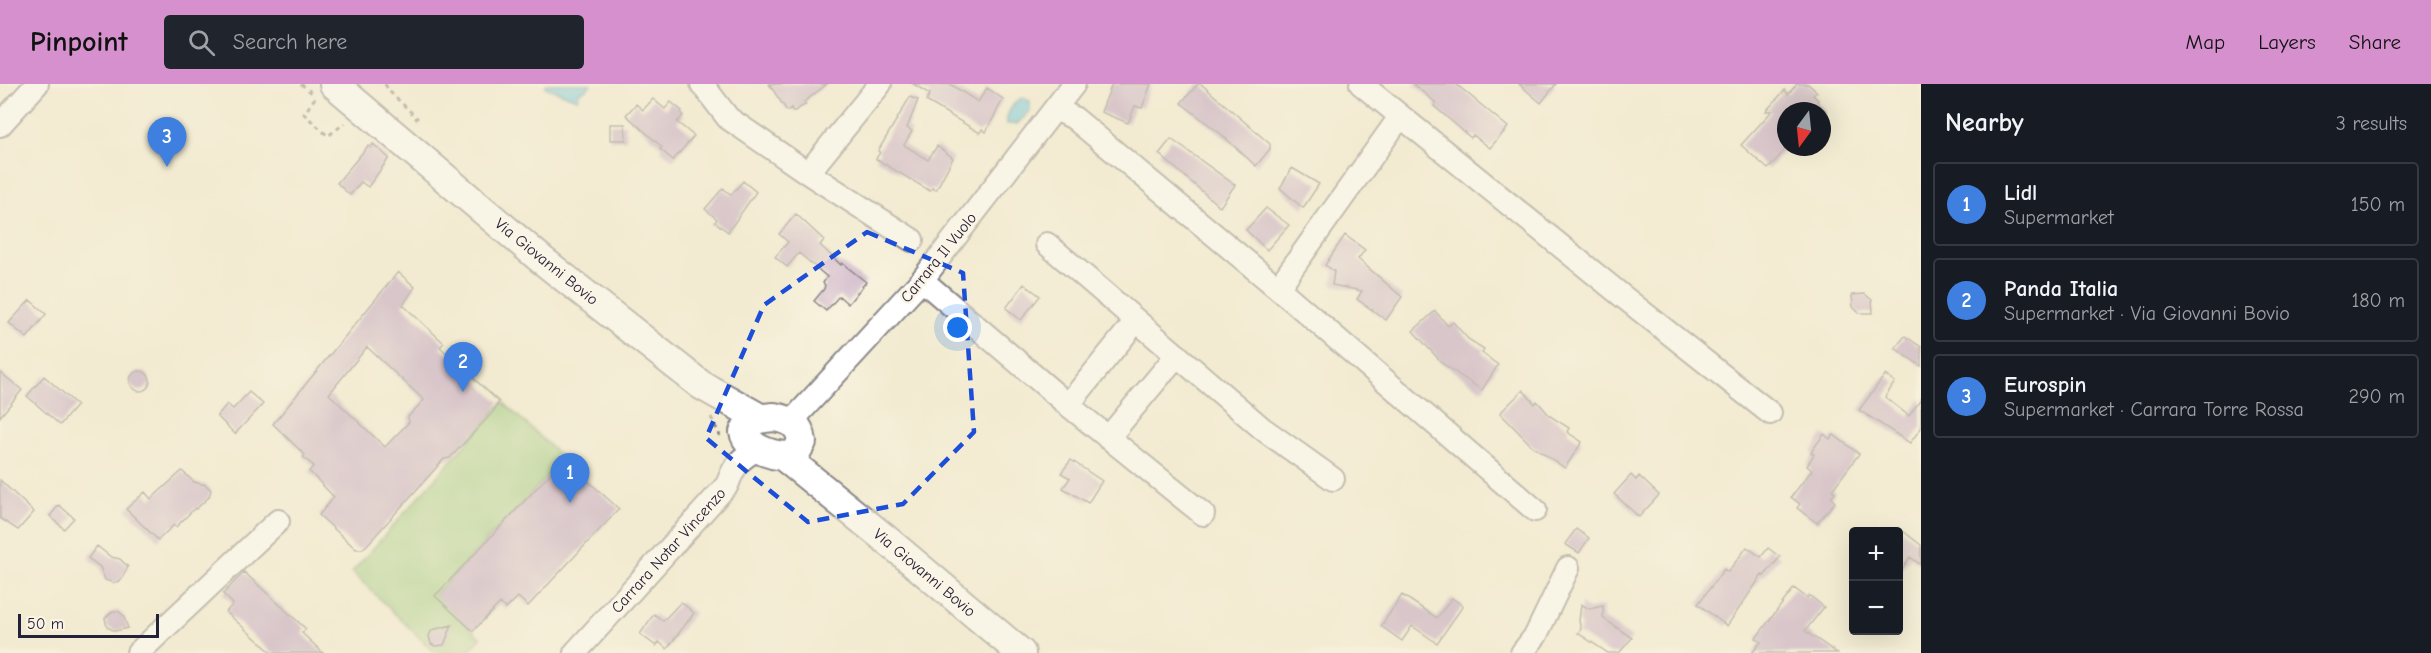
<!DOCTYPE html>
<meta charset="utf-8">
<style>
:root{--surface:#171b24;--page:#20242c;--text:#f1f3f6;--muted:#9ea1a6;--line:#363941;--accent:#d690ce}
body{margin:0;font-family:"Comic Neue",sans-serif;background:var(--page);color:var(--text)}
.controls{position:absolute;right:18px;bottom:18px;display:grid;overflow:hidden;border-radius:6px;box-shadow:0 6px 24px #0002}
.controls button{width:54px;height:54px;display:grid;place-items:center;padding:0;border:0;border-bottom:2px solid var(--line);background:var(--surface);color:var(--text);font:30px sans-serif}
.compass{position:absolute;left:1777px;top:18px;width:54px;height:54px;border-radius:50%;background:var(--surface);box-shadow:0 6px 24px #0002;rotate:195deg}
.scale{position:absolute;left:18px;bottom:15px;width:141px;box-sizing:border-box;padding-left:6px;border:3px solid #22223b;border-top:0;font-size:16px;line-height:21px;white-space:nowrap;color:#22223b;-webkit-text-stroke:4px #fcf5e5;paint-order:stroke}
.you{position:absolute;left:958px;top:244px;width:21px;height:21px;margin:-15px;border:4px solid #fff;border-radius:50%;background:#1a73e8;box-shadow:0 0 0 9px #1a73e833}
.badge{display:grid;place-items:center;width:39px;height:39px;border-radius:50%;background:var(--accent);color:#fff;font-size:20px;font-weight:700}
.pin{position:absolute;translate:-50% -50px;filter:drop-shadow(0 2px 3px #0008)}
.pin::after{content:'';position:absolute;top:32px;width:21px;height:18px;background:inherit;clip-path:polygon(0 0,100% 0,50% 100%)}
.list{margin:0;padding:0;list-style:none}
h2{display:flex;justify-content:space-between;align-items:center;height:78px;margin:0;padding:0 24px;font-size:26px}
h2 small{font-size:20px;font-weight:400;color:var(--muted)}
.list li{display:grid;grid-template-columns:39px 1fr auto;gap:18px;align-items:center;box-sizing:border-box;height:84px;margin:0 12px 12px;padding:0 12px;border:2px solid var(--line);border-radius:6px}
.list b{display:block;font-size:22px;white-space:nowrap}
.list p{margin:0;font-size:20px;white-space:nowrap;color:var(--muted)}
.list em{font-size:20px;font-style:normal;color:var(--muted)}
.icon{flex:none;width:33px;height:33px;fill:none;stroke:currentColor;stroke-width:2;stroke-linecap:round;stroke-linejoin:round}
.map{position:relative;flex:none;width:1921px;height:569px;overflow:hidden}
header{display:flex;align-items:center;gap:36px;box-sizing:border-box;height:84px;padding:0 30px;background:var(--accent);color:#111}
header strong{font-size:28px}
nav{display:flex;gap:33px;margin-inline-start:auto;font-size:21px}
.search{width:420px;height:54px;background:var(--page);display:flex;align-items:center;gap:15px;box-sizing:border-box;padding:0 21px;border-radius:6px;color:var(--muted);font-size:22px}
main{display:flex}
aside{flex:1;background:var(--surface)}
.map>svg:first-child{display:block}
.green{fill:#94c676;stroke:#5b7458;stroke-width:1.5}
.water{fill:#61c4df;stroke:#42738d;stroke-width:1.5}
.building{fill:#ba9ac1;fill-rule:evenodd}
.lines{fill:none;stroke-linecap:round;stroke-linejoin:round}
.minor-casing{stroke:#8a8686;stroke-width:26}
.major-casing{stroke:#8a8686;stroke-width:32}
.path{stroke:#8a8686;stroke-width:3;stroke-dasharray:4.5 4.5;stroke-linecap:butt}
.minor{stroke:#fff;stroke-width:22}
.major{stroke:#fff;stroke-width:28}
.marked{fill:none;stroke:#1d4ed8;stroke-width:4.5;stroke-dasharray:12 8;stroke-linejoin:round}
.labels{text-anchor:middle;stroke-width:5;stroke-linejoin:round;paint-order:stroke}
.street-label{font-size:16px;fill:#22223b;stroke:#fcf5e5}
</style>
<header>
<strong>Pinpoint</strong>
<div class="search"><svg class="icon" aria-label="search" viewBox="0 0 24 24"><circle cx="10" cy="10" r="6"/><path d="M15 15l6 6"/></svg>Search here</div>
<nav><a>Map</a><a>Layers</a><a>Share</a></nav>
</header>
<main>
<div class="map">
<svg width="1921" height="569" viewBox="0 0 1921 569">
<rect width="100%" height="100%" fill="#fcf5e5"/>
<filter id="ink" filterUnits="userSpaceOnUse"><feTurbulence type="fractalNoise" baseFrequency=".0167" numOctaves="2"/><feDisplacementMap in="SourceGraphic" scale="12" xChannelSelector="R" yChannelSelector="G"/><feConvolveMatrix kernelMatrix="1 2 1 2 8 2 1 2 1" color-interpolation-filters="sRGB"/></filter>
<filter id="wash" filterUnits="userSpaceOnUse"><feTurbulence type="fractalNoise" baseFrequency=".008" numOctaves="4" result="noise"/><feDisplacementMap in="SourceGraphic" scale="24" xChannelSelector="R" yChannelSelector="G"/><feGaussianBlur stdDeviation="1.35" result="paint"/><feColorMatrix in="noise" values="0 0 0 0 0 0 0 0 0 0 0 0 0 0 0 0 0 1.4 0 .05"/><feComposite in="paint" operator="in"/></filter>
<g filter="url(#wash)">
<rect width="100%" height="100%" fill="#f2ebd1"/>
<path class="green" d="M503,318L564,375L435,511L481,554L468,569H435L352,488Z"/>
<path class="water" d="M546,0H591L585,6L580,7L577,15L545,3Z
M1022,14L1030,17V27L1017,40H1007C1005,31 1014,17 1022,14Z"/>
<g id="blocks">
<path class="building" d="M769,0H827L804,18L806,20L793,28L791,24L787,27Z
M913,0H950L978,18L987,4L1003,15L986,48L982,45L980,49L926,17L930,10Z
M1112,0H1151L1142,24L1135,22L1128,39L1101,28Z
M1198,0H1201L1270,60V65L1256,82L1221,50L1181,19Z
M1413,0H1456L1508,43L1490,64L1473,51L1471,54L1434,22L1436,19Z
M1519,0H1556L1541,19Z
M1797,0H1808L1817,8L1813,11L1818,16L1817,18L1827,27H1786V65L1768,85L1741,61L1772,27H1766L1785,6L1788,10Z
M910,13L918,16L907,44L912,47L904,61L928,76L937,62L953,74L936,106L932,104L930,107L876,75L880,68L878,67Z
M653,15L665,25L671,18L682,27L681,29L683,32L677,38L694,52L673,76L660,65L662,63L626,31L636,20L643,26Z
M610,40H625L626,56H610Z
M1171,55L1235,101L1220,123L1159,70Z
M373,60L389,74L368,103L361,98L350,111L337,99L368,62L371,64Z
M1292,84L1319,100L1303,124L1280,104Z
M743,97L756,108L728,148L715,138L717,135L705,125L723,104L731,111Z
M1266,124L1289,141L1267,166L1246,146Z
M796,130L824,156L820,161L841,181L842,179L866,198L848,220L839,212L826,227L814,217L824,205L825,201L823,199L827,193L799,169L787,183L775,173L788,158L779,150Z
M1345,151L1365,166L1358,175L1402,213L1386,236L1357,215L1362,207L1332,201L1334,187L1325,181Z
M398,188L415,203L403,221L444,259L440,263L499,318L493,328L450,374L444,375L367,461L362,465H356L319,431L334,413L309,387L314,382L303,373L305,371L273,340ZM367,263L424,316L408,333L409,338L385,363L329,310Z
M1024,200L1040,212L1021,236L1006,224Z
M1865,210L1872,216L1873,229H1859L1853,223L1852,211Z
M30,216L46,230L27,254L9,239Z
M1435,227L1448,242L1453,238L1468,255L1484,265L1482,269L1498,281L1482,306L1443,280L1413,247Z
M1905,252L1921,263V282L1895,264Z
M130 297a10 10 0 1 1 20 0a10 10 0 1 1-20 0Z
M0,288L22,306L0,333Z
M1885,291L1895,298L1885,313L1909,332L1921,315V344L1910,359L1859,326Z
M44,292L77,321L60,341L27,312Z
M1523,306L1535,320L1537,317L1550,332L1569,344L1567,348L1582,358L1565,384L1531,361L1500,329Z
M249,308L263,320L235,350L217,332L227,320L233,325Z
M1824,350L1830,355L1834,351L1859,370L1832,406L1835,408L1831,414L1835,418L1817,439L1797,424L1800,420L1791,413L1812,386L1807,382L1814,370L1811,368Z
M564,375L619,425L528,522L518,513L506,525L500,519L473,547L435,512Z
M1071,376L1102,397L1088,419L1063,404L1070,394L1061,389Z
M182,387L194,398L206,401L211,406L209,413L196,425L195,424L176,443L174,441L158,456L126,425L145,408L151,415Z
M1631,391L1636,396L1639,392L1659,411L1639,433L1614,410Z
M0,396L34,428L18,446L0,434Z
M59,421L74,434L64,445L50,432Z
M1899,444L1921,461V481L1910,473L1899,490Z
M1576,445L1589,454L1579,469L1565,460Z
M97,462L111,473L120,475L128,483L121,496L114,499L105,496L100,483L88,474Z
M1747,463L1761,473L1768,464L1780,473L1764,492L1762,491L1727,542L1698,520L1724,485L1728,488Z
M244,488L306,545L302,549L323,569H272L226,528L233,520L223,510Z
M1794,504L1807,514L1809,511L1824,523L1805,547L1837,569H1752L1761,558L1756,554Z
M1402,511L1437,534L1452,514L1463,522L1437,559L1412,542L1402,557L1381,542Z
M681,518L694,529L667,565L659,558L656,562L640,550L654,530L663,537Z
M1581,520L1589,525L1603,522V534L1632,554L1619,569H1608L1578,549L1581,545L1579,537Z
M113,527H118L123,531L128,544L115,547L107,543L105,534Z
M452,541L444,561L435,562L431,560L429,552L432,546Z"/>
</g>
</g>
<g filter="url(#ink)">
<use href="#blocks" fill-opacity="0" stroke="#8a8686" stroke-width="1.5"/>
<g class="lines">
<g class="minor-casing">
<path id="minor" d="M702,0L728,34L808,89L912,156
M1361,0L1621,211L1770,329
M1056,25L1074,34L1278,204L1535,426
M0,41L37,0
M808,89L880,0
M1047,160L1263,345L1333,395
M922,196L1068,321L1203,430
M1278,204L1400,33
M1068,321L1136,237
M792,337L922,196L1074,0
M1108,354L1177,271
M138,569L278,437
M575,569L727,401C735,380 739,375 759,364
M1522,569L1536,551L1568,484"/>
</g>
<g class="major-casing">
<path id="major" d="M334,0L542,176L701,301L760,334
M774,333C791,336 800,340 802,358L795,370C780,376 747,365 744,348C750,335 761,334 774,333Z
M783,372L888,457L1021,569"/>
</g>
<path class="path" d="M301,0L312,9
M385,0L389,7L417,34L413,38
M315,14L304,30L328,52L345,39
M711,333L720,352"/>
<use href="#minor" class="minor"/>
<use href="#major" class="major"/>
</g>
</g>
<path d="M0 0H1921V569H0ZM867,148L963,189L974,348L903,420L808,438L706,354L764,221Z" fill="#f2ebd1" fill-opacity=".55" fill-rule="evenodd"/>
<path class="marked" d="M867,148L963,189L974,348L903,420L808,438L706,354L764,221Z"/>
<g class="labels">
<g class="street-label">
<text transform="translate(938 173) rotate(-51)" y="6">Carrara Il Vuolo</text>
<text transform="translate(547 177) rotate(39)" y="6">Via Giovanni Bovio</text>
<text transform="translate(668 466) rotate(-48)" y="6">Carrara Notar Vincenzo</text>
<text transform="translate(925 488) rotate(40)" y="6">Via Giovanni Bovio</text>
</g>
</g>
</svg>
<div class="controls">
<button>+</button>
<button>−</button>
</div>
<svg class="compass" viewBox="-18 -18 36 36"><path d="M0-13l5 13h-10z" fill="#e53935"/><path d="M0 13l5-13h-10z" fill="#9ea1a6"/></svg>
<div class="scale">50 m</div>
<div class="you"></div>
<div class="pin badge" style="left:570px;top:419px;background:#3f7fe0">1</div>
<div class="pin badge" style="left:463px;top:308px;background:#3f7fe0">2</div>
<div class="pin badge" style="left:167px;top:83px;background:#3f7fe0">3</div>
</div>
<aside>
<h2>Nearby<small>3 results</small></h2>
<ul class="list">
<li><span class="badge" style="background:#3f7fe0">1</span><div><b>Lidl</b><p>Supermarket</p></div><em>150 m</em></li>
<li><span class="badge" style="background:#3f7fe0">2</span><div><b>Panda Italia</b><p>Supermarket · Via Giovanni Bovio</p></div><em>180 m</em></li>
<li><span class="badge" style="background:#3f7fe0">3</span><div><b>Eurospin</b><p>Supermarket · Carrara Torre Rossa</p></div><em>290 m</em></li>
</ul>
</aside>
</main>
